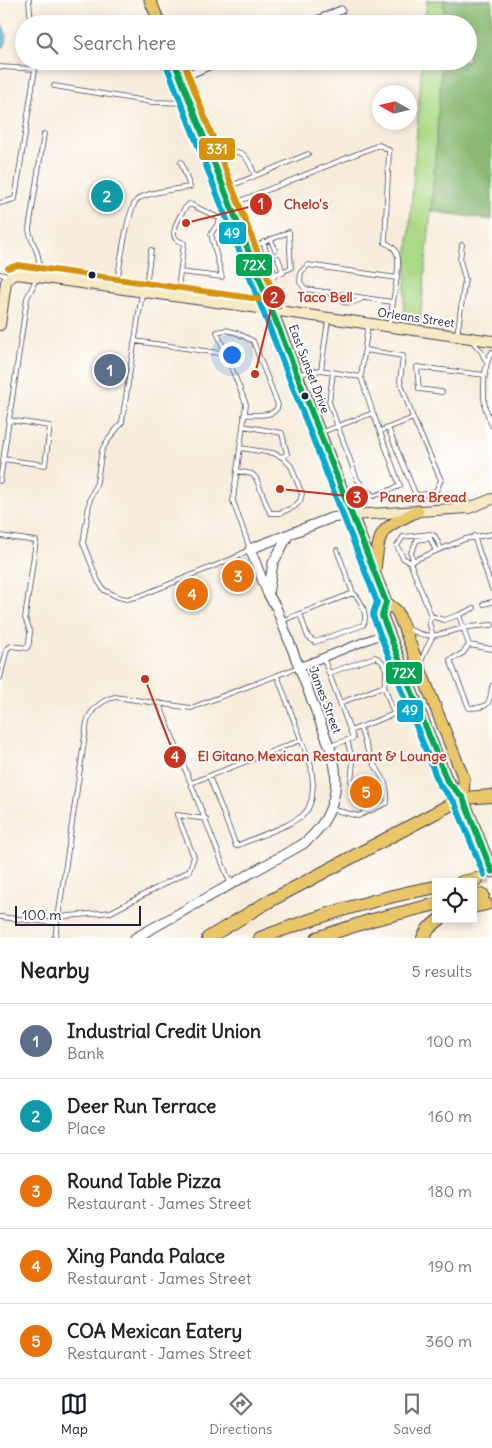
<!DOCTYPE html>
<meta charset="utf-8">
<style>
:root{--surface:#fff;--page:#f2f2f2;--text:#222;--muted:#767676;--line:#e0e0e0;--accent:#111827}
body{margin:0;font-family:Delius,sans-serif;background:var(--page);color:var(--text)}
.controls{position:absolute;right:15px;bottom:15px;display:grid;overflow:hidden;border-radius:0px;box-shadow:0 2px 8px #0003}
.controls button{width:45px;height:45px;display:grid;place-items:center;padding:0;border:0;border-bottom:1px solid var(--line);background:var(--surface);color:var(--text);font:25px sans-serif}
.compass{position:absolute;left:372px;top:85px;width:45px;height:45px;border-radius:50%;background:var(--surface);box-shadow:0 2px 8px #0003;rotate:278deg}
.scale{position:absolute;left:15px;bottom:12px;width:126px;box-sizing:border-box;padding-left:5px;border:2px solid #22223b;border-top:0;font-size:14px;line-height:18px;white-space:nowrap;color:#22223b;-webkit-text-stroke:4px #fff;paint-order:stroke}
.you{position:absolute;left:231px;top:354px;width:18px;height:18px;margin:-12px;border:4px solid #fff;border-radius:50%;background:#1a73e8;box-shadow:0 0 0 8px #1a73e833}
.badge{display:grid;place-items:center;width:32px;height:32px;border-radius:50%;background:var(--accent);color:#fff;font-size:16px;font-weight:700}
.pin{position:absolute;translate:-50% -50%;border:2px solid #fff;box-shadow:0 1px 5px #0006}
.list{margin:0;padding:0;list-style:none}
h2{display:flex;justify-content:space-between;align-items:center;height:65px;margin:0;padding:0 20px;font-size:21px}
h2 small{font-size:16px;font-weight:400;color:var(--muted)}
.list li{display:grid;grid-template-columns:32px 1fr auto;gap:15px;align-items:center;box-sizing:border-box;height:75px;padding:0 20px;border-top:1px solid var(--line)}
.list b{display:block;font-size:19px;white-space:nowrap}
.list p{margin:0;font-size:16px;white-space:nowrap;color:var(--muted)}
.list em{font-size:16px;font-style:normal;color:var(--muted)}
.icon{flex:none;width:28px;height:28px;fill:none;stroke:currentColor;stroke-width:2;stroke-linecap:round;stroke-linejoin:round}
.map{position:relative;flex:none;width:492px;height:938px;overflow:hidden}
.search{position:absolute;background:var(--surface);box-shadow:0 2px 8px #0003;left:15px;right:15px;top:15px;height:55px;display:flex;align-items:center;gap:12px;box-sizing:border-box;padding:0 18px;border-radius:28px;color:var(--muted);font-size:19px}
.sheet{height:440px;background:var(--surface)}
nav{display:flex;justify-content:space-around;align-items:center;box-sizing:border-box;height:70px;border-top:1px solid var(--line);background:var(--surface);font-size:14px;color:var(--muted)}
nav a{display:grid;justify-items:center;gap:2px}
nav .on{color:var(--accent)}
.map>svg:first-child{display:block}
.green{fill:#acd986;stroke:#677e60}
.forest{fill:#89b973;stroke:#566e57}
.water{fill:#55b0d3;stroke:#3c6987}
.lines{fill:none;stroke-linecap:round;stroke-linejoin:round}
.motorway-tunnel{stroke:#ccc4ba;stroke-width:12;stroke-dasharray:12 6;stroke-linecap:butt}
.service-casing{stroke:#424053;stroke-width:5.5}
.minor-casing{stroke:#424053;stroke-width:9}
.tertiary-casing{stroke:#424053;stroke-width:11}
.secondary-casing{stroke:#424053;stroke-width:12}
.primary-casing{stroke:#424053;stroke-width:13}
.motorway-casing{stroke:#424053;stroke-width:14}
.service{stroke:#fff;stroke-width:4}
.minor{stroke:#fff;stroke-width:7}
.tertiary{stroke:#fff;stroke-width:9}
.secondary{stroke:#f6e9c3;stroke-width:10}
.primary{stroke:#e9c769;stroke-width:11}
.motorway{stroke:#e9c769;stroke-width:12}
.bus-1-casing{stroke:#fff;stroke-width:10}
.bus-2-casing{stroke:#fff;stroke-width:10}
.bus-3-casing{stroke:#fff;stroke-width:10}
.bus-1{stroke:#00a651;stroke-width:6}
.bus-2{stroke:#00a9ce;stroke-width:6}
.bus-3{stroke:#d79209;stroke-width:6}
.bus-dot{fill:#22223b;stroke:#fff;stroke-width:2}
.labels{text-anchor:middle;stroke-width:4;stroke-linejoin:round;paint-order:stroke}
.street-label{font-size:12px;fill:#22223b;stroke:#fff}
.leader{fill:none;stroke:#c8321e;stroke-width:2}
.callout-dot{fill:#c8321e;stroke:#fff;stroke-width:2}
.mark-label{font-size:15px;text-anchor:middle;font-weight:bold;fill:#fff}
.callout-label{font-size:14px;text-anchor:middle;font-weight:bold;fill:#c8321e;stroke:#fff;stroke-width:4;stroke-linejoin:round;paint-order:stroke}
.line-badge{stroke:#fff;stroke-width:2}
.badge-label{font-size:14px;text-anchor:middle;font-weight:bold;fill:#fff}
</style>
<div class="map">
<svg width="492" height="938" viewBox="0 0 492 938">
<rect width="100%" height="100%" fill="#fff"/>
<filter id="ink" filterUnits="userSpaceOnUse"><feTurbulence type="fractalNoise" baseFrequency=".02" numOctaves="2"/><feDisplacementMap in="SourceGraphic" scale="10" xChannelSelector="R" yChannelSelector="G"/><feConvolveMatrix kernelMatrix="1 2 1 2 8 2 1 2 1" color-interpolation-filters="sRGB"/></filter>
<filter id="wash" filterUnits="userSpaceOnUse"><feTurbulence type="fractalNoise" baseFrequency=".0096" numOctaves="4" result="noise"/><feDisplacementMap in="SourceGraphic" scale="20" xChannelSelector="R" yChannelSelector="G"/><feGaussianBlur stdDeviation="1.12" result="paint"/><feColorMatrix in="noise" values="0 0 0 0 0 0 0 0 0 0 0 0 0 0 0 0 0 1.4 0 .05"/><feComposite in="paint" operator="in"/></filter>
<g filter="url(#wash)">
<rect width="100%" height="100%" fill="#f7ecda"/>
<path class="green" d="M427,0H492L468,24H425Z
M422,61H452L442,65L431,211L420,322L403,318Z"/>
<path class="forest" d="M444,0H492V220L431,211L442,61H468V24H443Z"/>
<path class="water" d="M0,22C6,28 8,39 5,46L0,48Z"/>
</g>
<g filter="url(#ink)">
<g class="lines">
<path class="motorway-tunnel" d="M477,879L492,877"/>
<g class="service-casing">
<path id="service" d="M29,0L31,24
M35,63L36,61
M0,67L35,69L15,199L0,203
M54,86L152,102L188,103
M215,158C241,147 245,150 255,176
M226,188L308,154
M271,240L275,250
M263,242L275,276
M250,248L289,232L291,268L261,280
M278,258L283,273
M180,272L222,277L211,234L230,205L379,145L389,150L385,243C402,248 398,264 397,278
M0,274L10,276
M116,288C119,272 127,209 137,200C145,192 178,189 190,187L181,162
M145,292L151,250
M328,292C338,303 350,306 363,298
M142,294L122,422L106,443L102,450L97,482L90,499L83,543L98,581L104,590L118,597L127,599L140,596L234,558L250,549L233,501L234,492L246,404L217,332L226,330L237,333L253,341L278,405C276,418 255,414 244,415
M177,296L184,243C181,242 178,241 176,239C169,232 183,209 189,204L192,205L221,219
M389,326L397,278L308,265L301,272L300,282L305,289L392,302
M457,336L465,279L460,260L462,245
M135,341L226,354
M472,341L481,351L486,361
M365,350L403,356L400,381L413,418L380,431
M492,352C483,365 483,392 485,407C487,413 490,420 492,426
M321,370L361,377
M333,373L329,402L357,479L365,489L374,496L400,486L373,413
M299,374L321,370L328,320
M442,392L419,389L417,367L485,375
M388,428L415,493L418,495L435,493L441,480L413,418
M322,432L373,413L361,377L368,324
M240,448L273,453L282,457L287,454L282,433L243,426
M3,459L45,465L50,426L9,420
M237,471L252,474L256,478L270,513H280L294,507L300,501L302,494L291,466L282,457
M0,481L27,298C33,286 42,271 38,256C36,247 30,239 29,229L44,134
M0,536L36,541L25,618L30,631L29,643L27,648L11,646L7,649L0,678
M474,536L492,589
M413,561L411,553L417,540L430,538L436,551
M410,562L403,558L397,546L403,537L430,534L435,536L441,549
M484,604L492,602
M300,614L308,637L315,642L363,625C369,617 361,599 353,593
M459,615L474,608
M431,616L444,620L459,615L469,645
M281,621L353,593L337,550
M407,628C431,642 441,633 464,628C473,626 483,626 492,625
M469,645L463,653L450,660L469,708C488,708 490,705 492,686
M469,645L492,649
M323,657L353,738L330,746
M421,662L426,649L433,636L429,622L431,616L410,562L465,539L492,534
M329,673L375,657C388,662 387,676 384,686
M159,703L231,885
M340,703L384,686L394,714L350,731
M347,740L353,762L351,782L365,813
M209,776L236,846L287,825L302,816L308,809L312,798L313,784L311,766L277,675
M191,783L301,740
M331,809L358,816L387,803C389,787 383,777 374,764C367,753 364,739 360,727
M177,815L206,819
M0,917L57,923
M58,917L111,912L189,871L194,857L177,815
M55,938L87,722C91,709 102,700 115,697L191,708L299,667"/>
</g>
<g class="minor-casing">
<path id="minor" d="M308,24L341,10
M181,78L220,61
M299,667L388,632"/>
</g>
<g class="tertiary-casing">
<path id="tertiary" d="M268,594L273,563L289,534
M135,938L303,844C332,821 342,789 332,753L276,607L268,594L250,549L331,518L352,515"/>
</g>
<g class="secondary-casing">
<path id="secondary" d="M0,325L6,282L11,276L17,274L492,341
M352,515L469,508L492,499"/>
</g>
<g class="primary-casing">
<path id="primary" d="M150,0L160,24
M174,61L386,602L397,611L464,779L463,798L492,872
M375,570C380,527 379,530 418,511
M386,602L382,616L447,781L463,798"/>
</g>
<g class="motorway-casing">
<path id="motorway" d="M462,882L477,879
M473,897L483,895
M473,907L486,904
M208,938L266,903L463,798L492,796
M260,938C318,916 375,898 436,887
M317,938L372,920L436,904
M423,938L428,929L440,919"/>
</g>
<use href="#service" class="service"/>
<use href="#minor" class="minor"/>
<use href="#tertiary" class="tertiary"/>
<use href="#secondary" class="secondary"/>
<use href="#primary" class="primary"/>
<use href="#motorway" class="motorway"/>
<g class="bus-1-casing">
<path id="bus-1" d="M174,61L386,602L382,616L447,781L463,798L492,872"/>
</g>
<g class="bus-2-casing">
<path id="bus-2" d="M166,64L377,602L373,614L374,619L439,784L455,803L484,875"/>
</g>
<g class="bus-3-casing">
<path id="bus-3" d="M183,61L279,307
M8,268L18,265L272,301"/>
</g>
<use href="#bus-1" class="bus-1"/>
<use href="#bus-2" class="bus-2"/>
<use href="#bus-3" class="bus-3"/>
</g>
</g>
<g class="bus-dot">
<circle cx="92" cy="275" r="4.5"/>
<circle cx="305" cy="396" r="4.5"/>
</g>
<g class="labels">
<g class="street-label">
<text transform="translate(416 318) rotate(8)" y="4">Orleans Street</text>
<text transform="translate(309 369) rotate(69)" y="4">East Sunset Drive</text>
<text transform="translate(325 700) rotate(69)" y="4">James Street</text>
</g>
</g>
<path class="leader" d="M186 223L261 204M255 374L274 297M280 489L357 497M145 679L175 757"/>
<g class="callout-dot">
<circle cx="186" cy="223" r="5"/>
<circle cx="255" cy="374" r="5"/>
<circle cx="280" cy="489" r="5"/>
<circle cx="145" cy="679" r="5"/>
<circle cx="261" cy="204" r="12"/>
<circle cx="274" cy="297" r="12"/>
<circle cx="357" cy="497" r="12"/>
<circle cx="175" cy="757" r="12"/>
</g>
<g class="mark-label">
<text x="261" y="209">1</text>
<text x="274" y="303">2</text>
<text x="357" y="503">3</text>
<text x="175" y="762">4</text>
</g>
<g class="callout-label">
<text x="306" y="209">Chelo's</text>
<text x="325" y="302">Taco Bell</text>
<text x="423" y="502">Panera Bread</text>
<text x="322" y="761">El Gitano Mexican Restaurant &amp; Lounge</text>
</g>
<g class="line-badge">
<rect x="198" y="137" width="38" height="24" rx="5" fill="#d79209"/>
<rect x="218" y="221" width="29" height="24" rx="5" fill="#00a9ce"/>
<rect x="235" y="253" width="38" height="24" rx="5" fill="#00a651"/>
<rect x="385" y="661" width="38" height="24" rx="5" fill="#00a651"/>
<rect x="396" y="699" width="28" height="24" rx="5" fill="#00a9ce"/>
</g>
<g class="badge-label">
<text x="217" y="154">331</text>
<text x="232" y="238">49</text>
<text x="254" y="270">72X</text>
<text x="404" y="678">72X</text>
<text x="410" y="715">49</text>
</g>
</svg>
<div class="controls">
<button><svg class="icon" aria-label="locate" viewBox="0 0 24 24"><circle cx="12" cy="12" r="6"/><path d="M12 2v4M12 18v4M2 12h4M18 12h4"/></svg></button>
</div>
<svg class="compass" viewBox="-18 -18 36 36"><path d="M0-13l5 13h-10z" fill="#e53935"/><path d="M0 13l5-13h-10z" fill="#767676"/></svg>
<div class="scale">100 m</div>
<div class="you"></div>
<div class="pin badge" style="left:110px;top:370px;background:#5c6f8a">1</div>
<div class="pin badge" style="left:107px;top:196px;background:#0f9aa8">2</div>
<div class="pin badge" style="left:238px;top:576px;background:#e8710a">3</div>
<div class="pin badge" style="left:192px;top:594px;background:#e8710a">4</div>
<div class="pin badge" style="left:366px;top:792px;background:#e8710a">5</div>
<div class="search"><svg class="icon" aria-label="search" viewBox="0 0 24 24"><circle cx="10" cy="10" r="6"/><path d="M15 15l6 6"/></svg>Search here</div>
</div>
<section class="sheet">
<h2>Nearby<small>5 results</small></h2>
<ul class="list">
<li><span class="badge" style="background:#5c6f8a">1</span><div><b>Industrial Credit Union</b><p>Bank</p></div><em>100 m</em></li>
<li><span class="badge" style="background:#0f9aa8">2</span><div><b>Deer Run Terrace</b><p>Place</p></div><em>160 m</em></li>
<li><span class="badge" style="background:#e8710a">3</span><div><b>Round Table Pizza</b><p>Restaurant · James Street</p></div><em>180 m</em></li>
<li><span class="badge" style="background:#e8710a">4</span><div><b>Xing Panda Palace</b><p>Restaurant · James Street</p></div><em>190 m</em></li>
<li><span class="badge" style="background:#e8710a">5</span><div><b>COA Mexican Eatery</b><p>Restaurant · James Street</p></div><em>360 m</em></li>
</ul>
</section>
<nav>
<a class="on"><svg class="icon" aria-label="map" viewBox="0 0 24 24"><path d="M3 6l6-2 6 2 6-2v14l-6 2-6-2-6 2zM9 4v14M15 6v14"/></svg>Map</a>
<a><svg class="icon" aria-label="directions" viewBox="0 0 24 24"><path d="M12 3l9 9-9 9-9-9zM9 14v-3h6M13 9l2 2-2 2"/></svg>Directions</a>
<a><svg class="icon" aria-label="saved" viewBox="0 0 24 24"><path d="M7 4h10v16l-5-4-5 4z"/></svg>Saved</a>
</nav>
